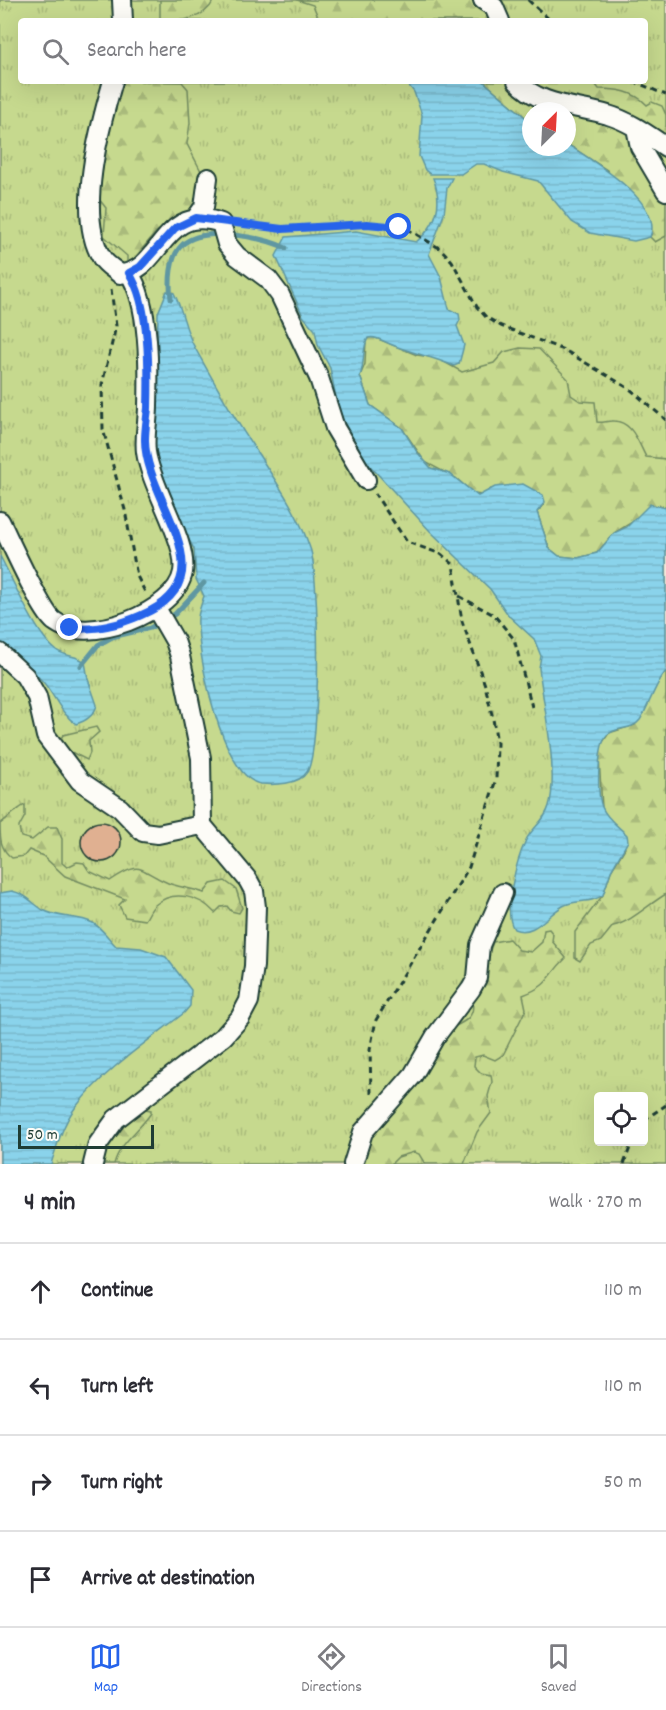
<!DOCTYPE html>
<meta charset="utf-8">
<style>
:root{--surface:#fff;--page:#f7f7f7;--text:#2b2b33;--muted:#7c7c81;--line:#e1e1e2;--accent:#2563eb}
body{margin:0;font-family:Dekko,sans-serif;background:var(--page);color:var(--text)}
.controls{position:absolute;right:18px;bottom:18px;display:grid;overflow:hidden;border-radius:6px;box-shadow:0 6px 24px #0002}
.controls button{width:54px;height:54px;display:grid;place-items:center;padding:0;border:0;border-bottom:2px solid var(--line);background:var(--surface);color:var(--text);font:30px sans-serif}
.compass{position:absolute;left:522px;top:102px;width:54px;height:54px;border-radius:50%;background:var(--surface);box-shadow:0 6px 24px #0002;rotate:24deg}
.scale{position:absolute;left:18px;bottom:15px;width:136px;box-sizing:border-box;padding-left:6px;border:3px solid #1f3d34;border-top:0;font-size:16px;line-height:21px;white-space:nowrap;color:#1f3d34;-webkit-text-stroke:4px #fdfcf7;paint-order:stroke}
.stop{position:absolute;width:18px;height:18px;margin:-14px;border:4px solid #2563eb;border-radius:50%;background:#fff}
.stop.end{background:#2563eb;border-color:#fff;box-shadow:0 2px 6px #0008}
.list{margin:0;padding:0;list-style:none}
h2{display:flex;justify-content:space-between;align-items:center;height:78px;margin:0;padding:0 24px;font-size:26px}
h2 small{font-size:20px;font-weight:400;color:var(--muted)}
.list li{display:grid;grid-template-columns:39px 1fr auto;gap:18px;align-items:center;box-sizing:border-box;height:96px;padding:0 24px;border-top:2px solid var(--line)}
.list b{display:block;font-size:22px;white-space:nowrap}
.list em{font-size:20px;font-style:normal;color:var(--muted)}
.icon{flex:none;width:33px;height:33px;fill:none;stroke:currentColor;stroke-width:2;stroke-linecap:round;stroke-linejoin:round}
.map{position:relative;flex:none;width:666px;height:1164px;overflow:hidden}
.search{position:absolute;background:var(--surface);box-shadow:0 6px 24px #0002;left:18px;right:18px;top:18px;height:66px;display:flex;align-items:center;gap:15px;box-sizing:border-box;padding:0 21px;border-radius:6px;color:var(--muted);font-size:22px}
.sheet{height:462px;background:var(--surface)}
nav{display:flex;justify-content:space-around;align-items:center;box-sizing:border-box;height:84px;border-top:2px solid var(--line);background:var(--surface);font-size:16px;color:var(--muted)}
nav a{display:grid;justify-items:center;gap:3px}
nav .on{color:var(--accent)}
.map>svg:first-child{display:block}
.grass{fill:url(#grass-tufts);stroke:#728b61;stroke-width:1.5;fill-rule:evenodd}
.forest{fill:url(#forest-firs);stroke:#728b61;stroke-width:1.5}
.water{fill:url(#water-rules);stroke:#5f97a2;stroke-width:1.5}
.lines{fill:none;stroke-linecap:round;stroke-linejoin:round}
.stream{stroke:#5f97a2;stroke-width:5}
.building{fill:#e0b091;stroke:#1f3d34;stroke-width:1.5}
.minor-casing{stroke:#1f3d34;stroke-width:22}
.path{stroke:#1f3d34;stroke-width:3;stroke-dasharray:6 4.5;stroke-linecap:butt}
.minor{stroke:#fdfcf7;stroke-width:18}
.route{stroke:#2563eb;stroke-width:8}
</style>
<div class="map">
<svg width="666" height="1164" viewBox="0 0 666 1164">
<defs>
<pattern id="grass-tufts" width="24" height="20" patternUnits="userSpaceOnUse" patternTransform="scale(1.5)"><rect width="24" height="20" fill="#c6d98e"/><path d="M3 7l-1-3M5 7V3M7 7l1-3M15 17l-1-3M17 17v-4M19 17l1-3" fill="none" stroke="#aabb7b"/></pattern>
<pattern id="forest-firs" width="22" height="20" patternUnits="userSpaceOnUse" patternTransform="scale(1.5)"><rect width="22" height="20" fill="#c6d98e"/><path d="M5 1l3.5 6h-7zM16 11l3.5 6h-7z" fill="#aabb7b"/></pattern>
<pattern id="water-rules" width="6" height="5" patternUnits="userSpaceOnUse" patternTransform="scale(1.5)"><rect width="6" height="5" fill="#8ad3eb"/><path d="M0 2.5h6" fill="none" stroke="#77b6ca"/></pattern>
</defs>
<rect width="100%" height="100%" fill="#f4e5d8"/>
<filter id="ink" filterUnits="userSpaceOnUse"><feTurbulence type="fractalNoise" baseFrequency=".0167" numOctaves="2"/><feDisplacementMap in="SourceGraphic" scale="12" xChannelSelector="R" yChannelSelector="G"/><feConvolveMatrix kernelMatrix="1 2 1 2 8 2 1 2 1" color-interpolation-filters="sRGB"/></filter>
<g filter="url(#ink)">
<path class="grass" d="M0,0H666V1164H0ZM21,21H645V81H21ZM531,111H567V147H531ZM598,1096H644V1142H598Z"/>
<path class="forest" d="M160,0H214C204,21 180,21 160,21Z
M297,0H477L494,21H324L318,17L313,5Z
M122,81L182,82L188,89L190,123L187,144L202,173L196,206L156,232L133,260L127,263V256L104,236L106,208L99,199L107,133L116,110V98Z
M483,81H512L623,126L666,197V236L655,242L650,237L652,232L607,170L567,144V111H531V122Z
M526,81H593L599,89C617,89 634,91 647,105L652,102L662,106L666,115V139L559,97Z
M371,336L417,355L437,358L462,372L494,363L504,352L520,348L539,349L568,379L571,395L580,401L595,402L597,422C603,423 606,421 612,421C632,420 638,442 646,457L666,459V508L660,505L614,533L597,553L578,558L559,556L549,548L537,512L544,505L491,489L482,495L474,494L456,478L425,462L402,428L370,405L360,376L365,364L366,340Z
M666,671V894C649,904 631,922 613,926L601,941L591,945L580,961L575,958V932L603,895L611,871L625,848L602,808L599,756L601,745L609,733L635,725L657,682Z
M96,727L99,732L89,741L90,753L87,760L61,747L60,740L63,735Z
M25,805V816L19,827L21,837L32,840L48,827H57L62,839V863L67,867L77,862L84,863L89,871L110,881C143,858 138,871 168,883C177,887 192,888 204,893L211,884L225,881L236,889L242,908L239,913L231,911L227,906L221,907L215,913C200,896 173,889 155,905C150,909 149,915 145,920L125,917L119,905L125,899L65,876L43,856L29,850L24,856L12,858C0,849 0,838 0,824C4,821 21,806 25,805Z
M549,929L553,934L552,941L566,958C546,977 552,984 523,995L526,1009L503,1055L495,1060L483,1055L475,1057L474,1066L481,1073L491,1075L492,1082L488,1096L491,1113L477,1132L464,1164H425L419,1154L414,1152L398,1157L391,1164H361L365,1142L427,1055L439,1050L444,1032C457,1024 477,1021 472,1001L493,942L509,939L519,950L531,952L542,942L544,930Z
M145,1109L151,1110V1113C139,1131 120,1142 114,1164H98L114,1134Z"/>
<path class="water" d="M405,81H483L531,122V147H567V144C591,160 665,203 650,237L634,241L590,233L572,222L538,181L503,172L484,164H476L461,174H430L425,170L419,156L422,115L414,92Z
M433,178H452L447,188L444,214L429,254L441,277L449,309L459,314L460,320L457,326L464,345L459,364L454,366C433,357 411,353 390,344C383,341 376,336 368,338C362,348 365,363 360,376L370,405L402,428L417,452L431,468L450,474L478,496L495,487L523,484L543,495L545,502L537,512L549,548L559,556L578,558L597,553L614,533L627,527L650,504L666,508V671C654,686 650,704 640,720C632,731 616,726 607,735C597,746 597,794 602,807C606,818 619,827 627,835L628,841L611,871L603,895C591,904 575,899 563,906C547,915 534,937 514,929C502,912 517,859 526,840C533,827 545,821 549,806C559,774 543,703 539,668L541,656L534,639L509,616L490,589L430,531L361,456L339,412L330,368L318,345L315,330L303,316L276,256L286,237L356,231L416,242C437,225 443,203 433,178Z
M167,291L174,293C183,310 185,331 195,348C214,382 233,417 255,449C275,480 298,512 310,548C320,575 321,751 307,772C299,785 274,785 261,784C222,779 196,650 198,617C199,610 202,602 204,596L196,579L194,549L166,498L155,453L158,313Z
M0,556C13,580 35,634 56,650C66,657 77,655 85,662L88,679L97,705C94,716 86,721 76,724C61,714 55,696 44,683C31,668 16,657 0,645Z
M12,891C26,894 32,903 43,910C59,919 77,915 93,923C103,929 108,938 116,946L141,948L166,957L191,990L190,1006L184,1013C147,1042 104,1070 75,1108C63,1124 57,1145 51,1164H0V893Z"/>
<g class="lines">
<path class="stream" d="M171,299C169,283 169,257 182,245C203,225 262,237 286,248
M81,666L98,645L112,637L150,628L175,614L204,583"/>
</g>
<path class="building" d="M81 842a20 20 0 1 1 40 0a20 20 0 1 1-40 0Z"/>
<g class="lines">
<g class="minor-casing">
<path id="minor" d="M122,0L123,21
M483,0L494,7L500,21
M113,81C100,126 75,215 102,258C106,265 114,269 120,274C162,272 162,202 221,223L227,244L237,256L268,279L280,295L319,378L335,428L366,480
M517,81C538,106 579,106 608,115C629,121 648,135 666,147
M636,128L640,147L666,191
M196,218L204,207L208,178
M0,521C9,539 41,611 54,621C86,646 176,613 183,572C188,542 151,488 146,452C144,436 148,422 148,406C149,370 150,304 129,273
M0,653L25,676L37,697L46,736L80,781L120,808L143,832L158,834L202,825
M93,1164L98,1144L116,1119L224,1036L240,1018L249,1001L254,966L256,907L254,891L248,880L202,825L201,758L180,656L175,641L156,608
M353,1164L363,1132L413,1075L435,1037L471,989L477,978L480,945L503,893"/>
</g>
<path class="path" d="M528,0L551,21
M633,81L666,95
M240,223L282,229L367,223L409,230L441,249L452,261L477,307L486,317L501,326L564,350L630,389L666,420
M111,289L116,326L102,385L103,429L125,510L137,576L145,592
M459,596L494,615L514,639L532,707
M371,1094L370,1050L376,1020L469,867L496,779L497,743L493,719L485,685L462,621L453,564L441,554L407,542L375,494
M644,1120L666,1105
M624,1164L632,1142"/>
<use href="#minor" class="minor"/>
</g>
</g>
<g class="lines" filter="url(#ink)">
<path class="route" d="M70,628C97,631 126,623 150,611C226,572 145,500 145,440C145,429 147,418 148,408C149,371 150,304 129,273L140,267L175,228L196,218L282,229L367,224L399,227"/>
</g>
</svg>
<div class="controls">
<button><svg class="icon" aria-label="locate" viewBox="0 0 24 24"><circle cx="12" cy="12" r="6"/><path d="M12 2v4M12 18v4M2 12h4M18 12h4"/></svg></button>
</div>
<svg class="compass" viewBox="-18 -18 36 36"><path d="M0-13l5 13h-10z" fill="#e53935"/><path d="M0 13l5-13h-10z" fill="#7c7c81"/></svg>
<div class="scale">50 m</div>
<div class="stop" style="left:399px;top:227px"></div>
<div class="stop end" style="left:70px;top:628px"></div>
<div class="search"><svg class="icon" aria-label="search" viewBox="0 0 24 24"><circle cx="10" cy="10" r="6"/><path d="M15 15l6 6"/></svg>Search here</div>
</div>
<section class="sheet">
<h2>4 min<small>Walk · 270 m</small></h2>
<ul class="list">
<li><svg class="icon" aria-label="ahead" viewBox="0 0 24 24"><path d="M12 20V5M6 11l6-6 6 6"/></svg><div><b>Continue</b></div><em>110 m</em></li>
<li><svg class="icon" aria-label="left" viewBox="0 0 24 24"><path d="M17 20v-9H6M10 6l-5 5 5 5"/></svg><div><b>Turn left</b></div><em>110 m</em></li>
<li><svg class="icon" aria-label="right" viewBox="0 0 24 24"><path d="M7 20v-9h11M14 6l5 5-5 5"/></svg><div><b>Turn right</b></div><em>50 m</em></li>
<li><svg class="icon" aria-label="arrive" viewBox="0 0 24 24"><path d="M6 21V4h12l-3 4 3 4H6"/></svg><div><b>Arrive at destination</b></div></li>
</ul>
</section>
<nav>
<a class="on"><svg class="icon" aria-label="map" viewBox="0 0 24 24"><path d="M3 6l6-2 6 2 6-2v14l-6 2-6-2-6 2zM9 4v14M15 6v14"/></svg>Map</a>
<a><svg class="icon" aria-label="directions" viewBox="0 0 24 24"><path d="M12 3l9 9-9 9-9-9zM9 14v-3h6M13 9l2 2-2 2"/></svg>Directions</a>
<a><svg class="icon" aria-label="saved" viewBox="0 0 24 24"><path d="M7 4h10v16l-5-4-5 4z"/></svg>Saved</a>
</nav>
